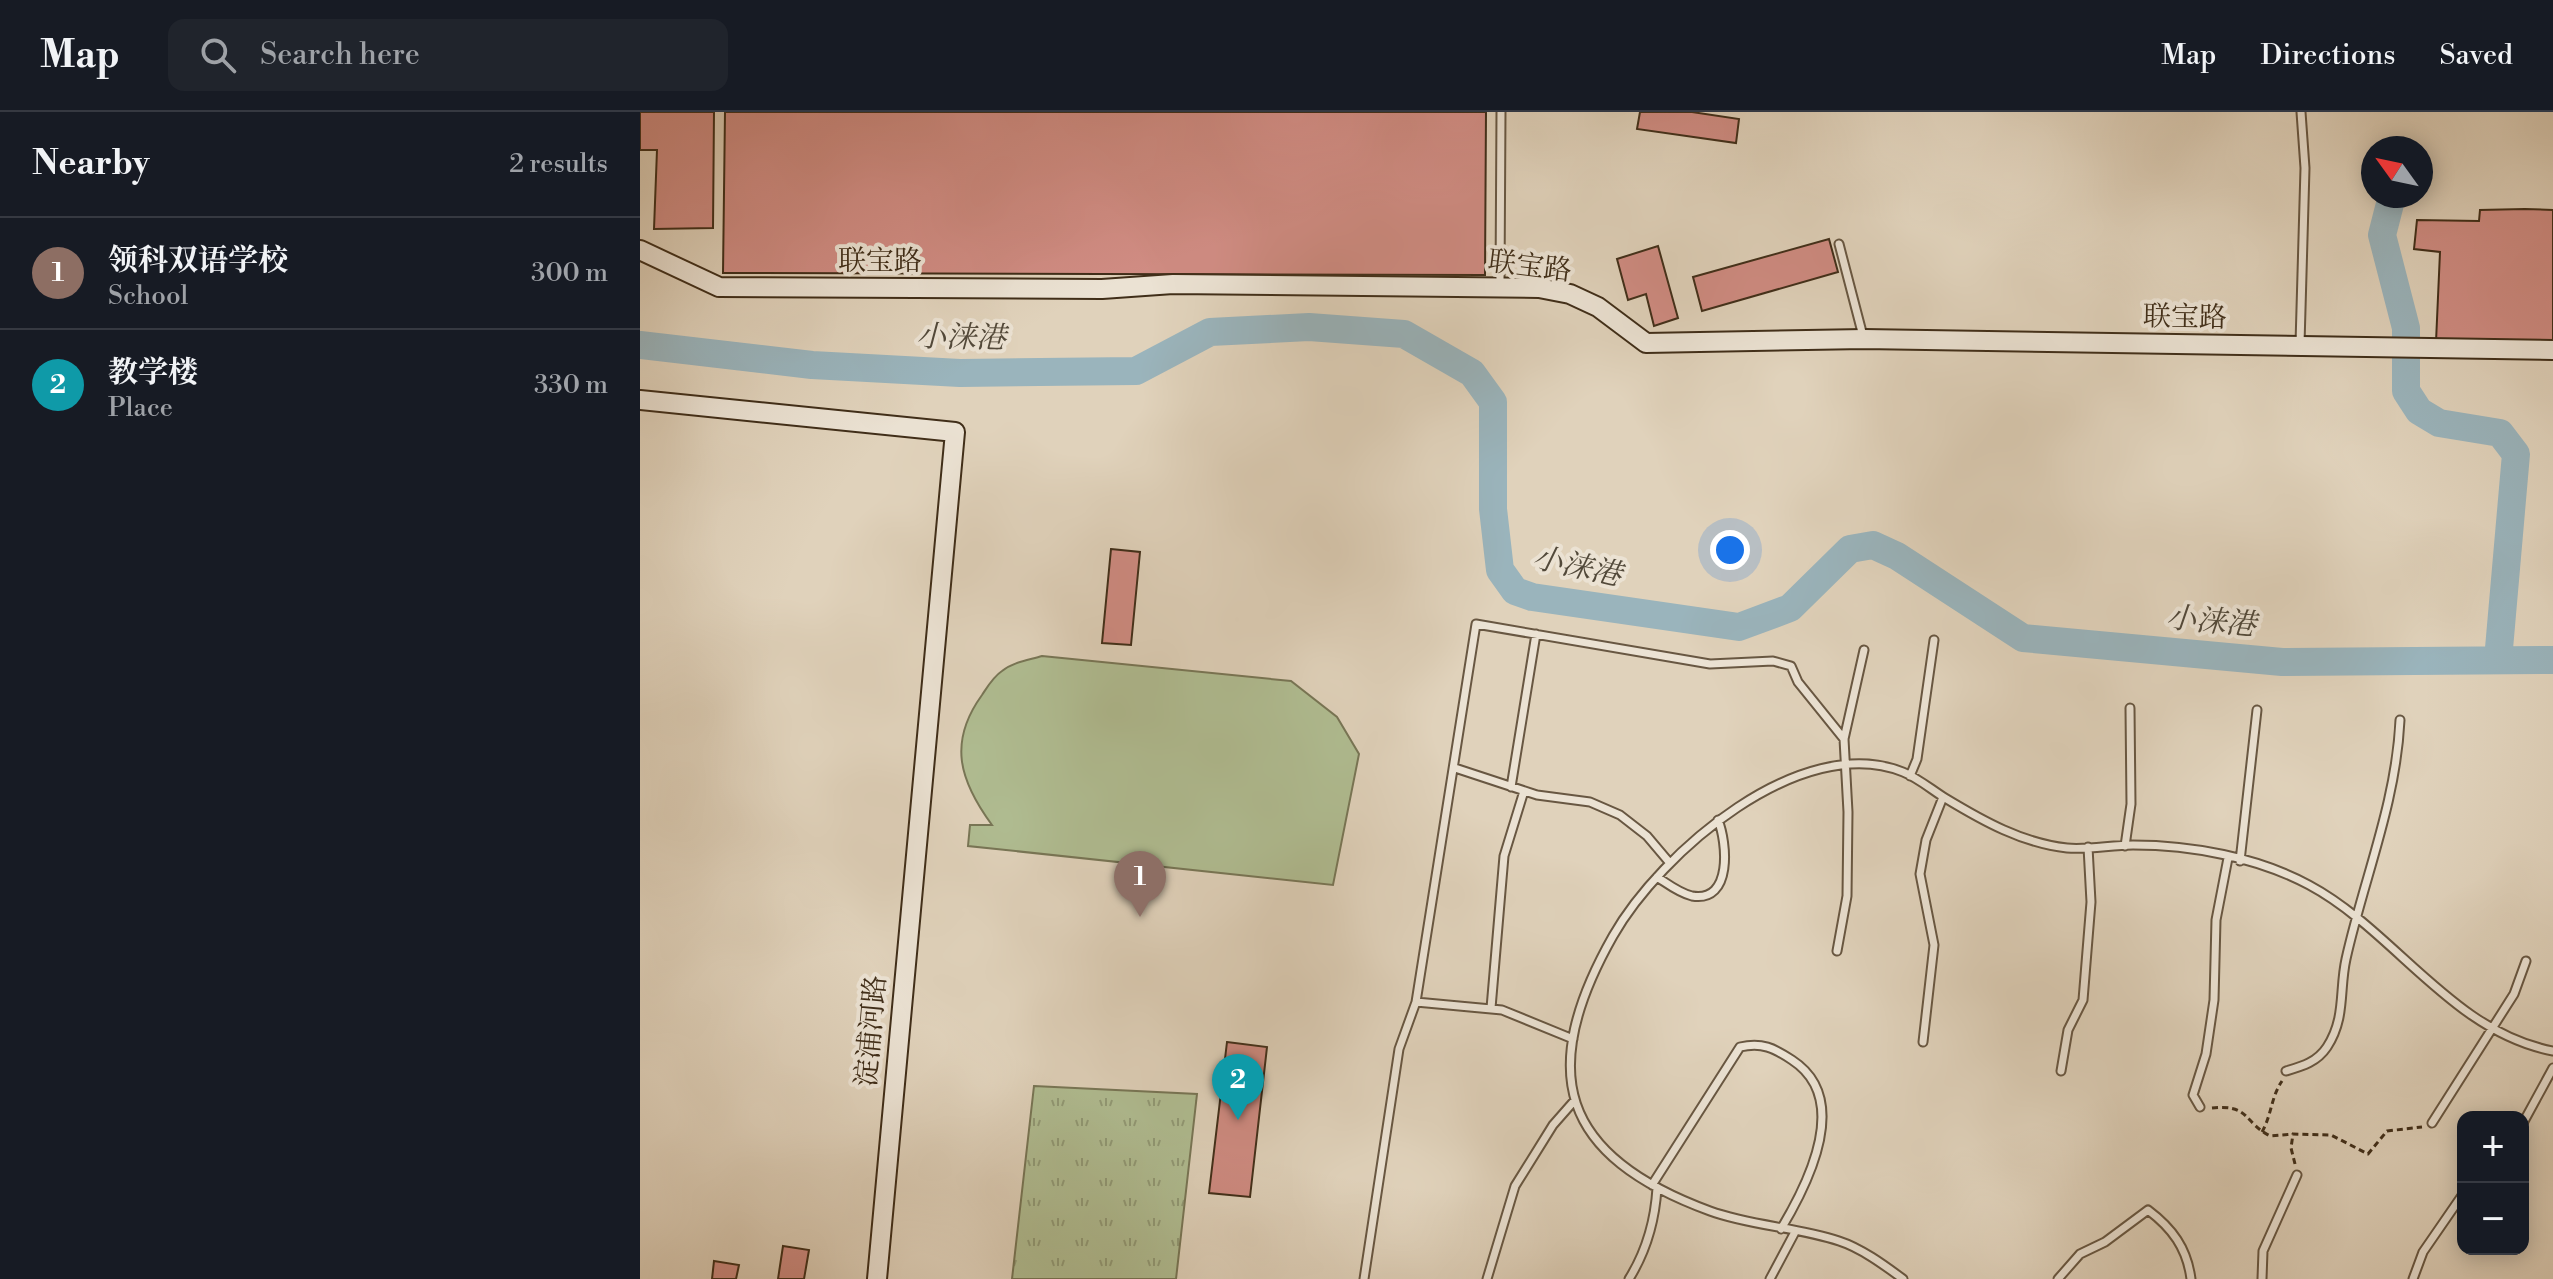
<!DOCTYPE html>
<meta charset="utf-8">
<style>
:root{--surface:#171b24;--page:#20242c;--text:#f1f3f6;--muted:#9ea1a6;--line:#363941;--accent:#1a73e8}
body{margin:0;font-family:"Libre Bodoni","Noto Serif SC",serif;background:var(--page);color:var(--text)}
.controls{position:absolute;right:24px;bottom:24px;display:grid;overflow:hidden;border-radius:16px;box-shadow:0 4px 20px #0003}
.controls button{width:72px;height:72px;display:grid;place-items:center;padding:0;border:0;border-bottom:2px solid var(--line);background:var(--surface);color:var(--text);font:40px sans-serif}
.compass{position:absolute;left:1721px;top:24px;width:72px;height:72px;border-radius:50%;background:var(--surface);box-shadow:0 4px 20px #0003;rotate:303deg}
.you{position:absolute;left:1090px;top:438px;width:28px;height:28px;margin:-20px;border:6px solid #fff;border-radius:50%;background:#1a73e8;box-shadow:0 0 0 12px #1a73e833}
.badge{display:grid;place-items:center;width:52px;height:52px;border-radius:50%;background:var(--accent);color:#fff;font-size:26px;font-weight:700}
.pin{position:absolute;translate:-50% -66px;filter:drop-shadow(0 2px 4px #0008)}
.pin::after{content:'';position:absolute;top:42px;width:28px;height:24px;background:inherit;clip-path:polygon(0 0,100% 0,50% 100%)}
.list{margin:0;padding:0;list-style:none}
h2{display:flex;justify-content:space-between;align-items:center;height:104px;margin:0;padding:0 32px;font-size:34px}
h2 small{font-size:26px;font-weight:400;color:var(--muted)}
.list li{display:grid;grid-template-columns:52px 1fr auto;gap:24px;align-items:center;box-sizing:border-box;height:112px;padding:0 32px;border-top:2px solid var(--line)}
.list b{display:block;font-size:30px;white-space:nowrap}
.list p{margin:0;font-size:26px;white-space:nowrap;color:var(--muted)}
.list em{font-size:26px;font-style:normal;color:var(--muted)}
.icon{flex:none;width:44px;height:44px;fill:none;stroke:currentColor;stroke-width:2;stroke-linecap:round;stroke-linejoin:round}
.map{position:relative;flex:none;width:1913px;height:1167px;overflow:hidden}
header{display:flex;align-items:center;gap:48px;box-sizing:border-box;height:112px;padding:0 40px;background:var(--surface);border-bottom:2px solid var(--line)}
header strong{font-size:38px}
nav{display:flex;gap:44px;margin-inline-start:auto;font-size:28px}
.search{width:560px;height:72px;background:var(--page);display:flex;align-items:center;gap:20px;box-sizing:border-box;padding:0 28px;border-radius:16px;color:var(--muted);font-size:30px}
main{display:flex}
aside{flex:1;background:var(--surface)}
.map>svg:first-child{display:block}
.grass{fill:url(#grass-tufts);stroke:#787656;stroke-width:2}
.pitch{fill:#b0bd92;stroke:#787656;stroke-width:2}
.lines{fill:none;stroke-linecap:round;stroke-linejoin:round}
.river{stroke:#9ab4bc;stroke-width:28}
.building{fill:#d08c83;stroke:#402e19;stroke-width:2}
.lane-casing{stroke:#685742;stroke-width:11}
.secondary-casing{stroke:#402e19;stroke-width:22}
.path{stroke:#402e19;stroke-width:3;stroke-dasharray:6 4;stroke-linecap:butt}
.lane{stroke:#ebe2d3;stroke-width:7}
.secondary{stroke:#ebe2d3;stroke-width:18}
.labels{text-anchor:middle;stroke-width:8;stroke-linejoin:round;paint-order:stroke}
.street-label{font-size:28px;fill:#402e19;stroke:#ebe2d3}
.water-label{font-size:30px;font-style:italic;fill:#52493a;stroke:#ebe2d3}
</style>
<header>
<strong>Map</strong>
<div class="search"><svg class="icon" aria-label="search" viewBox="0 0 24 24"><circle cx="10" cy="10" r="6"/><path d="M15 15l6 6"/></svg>Search here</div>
<nav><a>Map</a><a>Directions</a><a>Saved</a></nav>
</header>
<main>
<aside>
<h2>Nearby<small>2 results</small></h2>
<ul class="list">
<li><span class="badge" style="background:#8d6e63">1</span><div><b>领科双语学校</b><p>School</p></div><em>300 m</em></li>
<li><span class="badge" style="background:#0f9aa8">2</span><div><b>教学楼</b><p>Place</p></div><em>330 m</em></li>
</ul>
</aside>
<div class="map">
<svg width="1913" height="1167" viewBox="0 0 1913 1167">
<defs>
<pattern id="grass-tufts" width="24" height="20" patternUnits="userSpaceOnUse" patternTransform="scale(2)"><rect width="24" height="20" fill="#b0bd92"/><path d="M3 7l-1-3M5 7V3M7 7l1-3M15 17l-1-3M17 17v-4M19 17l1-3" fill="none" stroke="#919a76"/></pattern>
</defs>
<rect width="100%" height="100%" fill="#e0d2bb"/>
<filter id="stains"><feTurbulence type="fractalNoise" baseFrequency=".0025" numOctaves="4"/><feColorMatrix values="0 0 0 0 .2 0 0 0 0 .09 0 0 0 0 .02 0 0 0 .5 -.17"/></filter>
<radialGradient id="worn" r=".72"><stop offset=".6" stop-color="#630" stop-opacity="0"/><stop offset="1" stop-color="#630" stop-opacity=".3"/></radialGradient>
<path class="grass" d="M394,974L557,982L536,1167H372Z"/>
<path class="pitch" d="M402,544L651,569L697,605L719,642L693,773L328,734L330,713H352C319,668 308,630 342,583C348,574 353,565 362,559C373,550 389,548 402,544Z"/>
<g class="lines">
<path class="river" d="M1752,84L1742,123L1766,216V279L1779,299L1799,311L1860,321L1876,342L1858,548
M0,233L172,253L320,261L496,259L570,220L669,215L764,222L832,261L853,290V397L860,458L875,479L892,485L1099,515L1150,496L1210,437L1233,433L1257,444L1383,526L1642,550L1913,548"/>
</g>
<path class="building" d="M0,0H74L73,116L14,117L17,38H0Z
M85,0H846L845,163L83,161Z
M1000,0H1052L1099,7L1096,31L997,17Z
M1885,97L1913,98V231L1796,230L1800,140L1774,137L1777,108L1839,109L1840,98Z
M1189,127L1198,160L1062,199L1053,165Z
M1018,134L1038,206L1014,214L1006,182L988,188L977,147Z
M471,437L500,440L491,533L462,531Z
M587,930L627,935L610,1085L569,1081Z
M143,1134L169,1138L164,1167H138Z
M74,1149L99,1153L96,1167H72Z"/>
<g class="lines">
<g class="lane-casing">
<path id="lane" d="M1199,132L1223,224
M860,173L861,0
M1660,232L1665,56L1661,0
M815,656L897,683L950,690L980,703L1007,724L1029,750
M1270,664L1277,647L1294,528
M871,675L896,522
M1485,734L1491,692L1490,596
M1600,749L1617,598
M1017,765C1028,772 1039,781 1052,784C1093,791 1087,730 1078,708
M1197,839L1207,784L1208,700L1204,627L1224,538
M776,890L862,898L933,927
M851,896L864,744L884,679
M1283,930L1294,833L1280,762L1286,728L1303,685
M1421,959L1428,918L1443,888L1451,790L1448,735
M1646,959C1663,954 1677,950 1687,935C1706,906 1699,878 1706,847C1724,766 1756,692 1760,608
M1560,995L1553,983L1566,942L1574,888L1576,808L1588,746
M1792,1011L1874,882L1886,849
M1883,1011L1913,956
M1012,1073L1100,935C1122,930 1134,936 1152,948C1212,987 1168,1072 1141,1117
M724,1167L759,937L776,890L836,512L1070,552L1133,549L1151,554L1158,570L1204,627
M847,1167L875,1074L913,1013L935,988
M989,1167C1007,1138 1015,1109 1017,1076
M1130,1167L1155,1120
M1263,1167C1244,1153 1221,1136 1199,1129C1157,1115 1111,1114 1070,1099C920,1044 896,960 973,824C1020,741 1161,619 1263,660C1278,666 1292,678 1305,686C1343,709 1382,731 1427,736C1448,738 1471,733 1493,733C1551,733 1617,745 1669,773C1755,819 1812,920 1913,939
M1418,1167L1440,1142L1465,1130L1508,1098C1532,1116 1547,1136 1551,1167
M1622,1167L1623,1139L1657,1063
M1773,1167L1783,1140L1823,1082"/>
</g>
<g class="secondary-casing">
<path id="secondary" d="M0,138L79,175L462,177L533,172L899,176L930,182L958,195L1006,231L1224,227L1913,238
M0,288L315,320L237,1167"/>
</g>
<path class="path" d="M1572,996C1610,992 1603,1010 1630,1024L1653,1022
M1622,1020C1632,1002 1631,985 1642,969
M1655,1052L1651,1036L1653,1022L1691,1023L1728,1042L1747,1019L1782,1015"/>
<use href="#lane" class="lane"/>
<use href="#secondary" class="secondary"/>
</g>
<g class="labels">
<g class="street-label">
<text x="240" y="158">联宝路</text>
<text transform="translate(890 153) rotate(7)" y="10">联宝路</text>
<text transform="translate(1545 204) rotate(1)" y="10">联宝路</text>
<text transform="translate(230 919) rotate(-85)" y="10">淀浦河路</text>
</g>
<g class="water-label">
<text transform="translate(321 225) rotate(1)" y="10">小涞港</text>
<text transform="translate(937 454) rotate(12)" y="10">小涞港</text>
<text transform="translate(1571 509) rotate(5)" y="10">小涞港</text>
</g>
</g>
<rect width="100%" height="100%" filter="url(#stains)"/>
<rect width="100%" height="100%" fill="url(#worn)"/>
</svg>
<div class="controls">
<button>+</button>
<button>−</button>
</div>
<svg class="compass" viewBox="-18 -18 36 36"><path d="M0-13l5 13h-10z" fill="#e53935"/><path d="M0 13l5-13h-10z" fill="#9ea1a6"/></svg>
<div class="you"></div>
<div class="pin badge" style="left:500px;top:805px;background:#8d6e63">1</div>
<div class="pin badge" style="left:598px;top:1008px;background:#0f9aa8">2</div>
</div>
</main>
